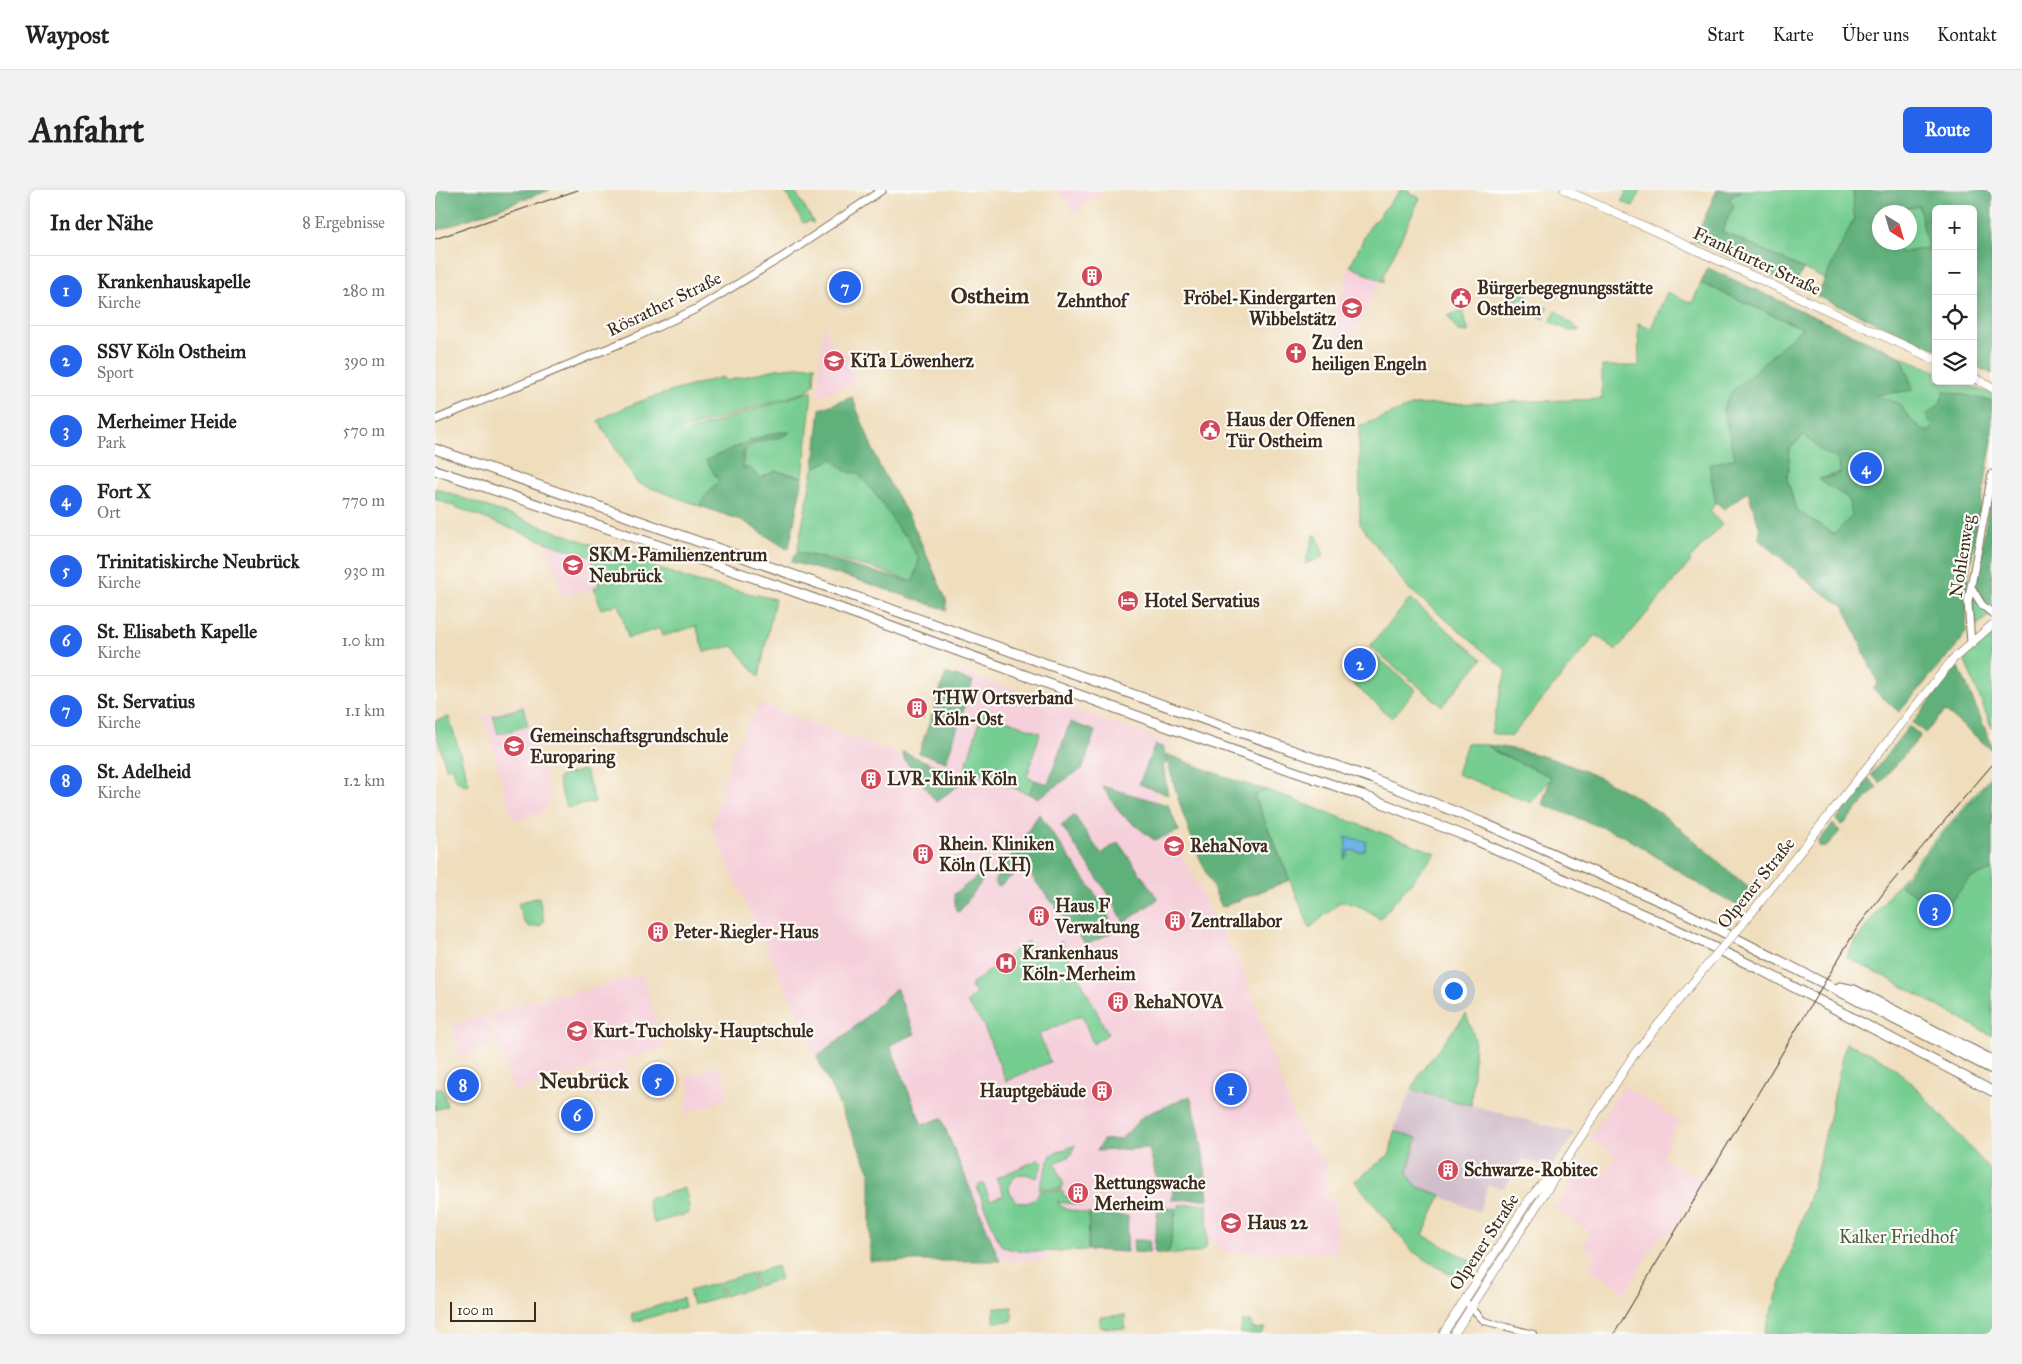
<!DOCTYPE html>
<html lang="de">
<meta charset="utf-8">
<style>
:root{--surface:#fff;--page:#f2f2f2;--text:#222;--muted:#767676;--line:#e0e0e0;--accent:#2563eb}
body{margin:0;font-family:"IM FELL Great Primer",serif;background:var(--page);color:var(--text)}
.controls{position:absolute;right:15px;top:15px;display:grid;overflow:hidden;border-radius:8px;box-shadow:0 2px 8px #0003}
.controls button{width:45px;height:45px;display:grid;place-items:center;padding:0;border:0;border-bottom:1px solid var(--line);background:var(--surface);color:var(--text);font:25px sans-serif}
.compass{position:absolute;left:1437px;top:15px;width:45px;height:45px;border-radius:50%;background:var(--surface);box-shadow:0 2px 8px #0003;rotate:143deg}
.scale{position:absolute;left:15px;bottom:12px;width:86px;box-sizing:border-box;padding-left:5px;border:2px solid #3b2a1e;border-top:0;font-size:14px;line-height:18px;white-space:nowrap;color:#3b2a1e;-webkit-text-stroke:4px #fdfcf7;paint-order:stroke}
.you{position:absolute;left:1018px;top:800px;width:18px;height:18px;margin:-12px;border:4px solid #fff;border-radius:50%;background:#1a73e8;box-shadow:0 0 0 8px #1a73e833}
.badge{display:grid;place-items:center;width:32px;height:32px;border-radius:50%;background:var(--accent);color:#fff;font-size:16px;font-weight:700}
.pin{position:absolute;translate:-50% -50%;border:2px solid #fff;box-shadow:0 1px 5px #0006}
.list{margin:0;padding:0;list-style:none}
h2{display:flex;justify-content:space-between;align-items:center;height:65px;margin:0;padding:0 20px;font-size:21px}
h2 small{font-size:16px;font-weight:400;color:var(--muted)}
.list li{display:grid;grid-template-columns:32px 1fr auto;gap:15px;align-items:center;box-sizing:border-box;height:70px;padding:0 20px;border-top:1px solid var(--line)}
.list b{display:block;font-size:19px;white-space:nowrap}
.list p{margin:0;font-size:16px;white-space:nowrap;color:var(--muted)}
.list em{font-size:16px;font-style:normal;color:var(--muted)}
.icon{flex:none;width:28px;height:28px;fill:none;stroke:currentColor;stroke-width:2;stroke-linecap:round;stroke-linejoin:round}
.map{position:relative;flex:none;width:1557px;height:1144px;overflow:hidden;border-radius:8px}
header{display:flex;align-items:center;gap:30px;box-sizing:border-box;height:70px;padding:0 25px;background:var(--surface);border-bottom:1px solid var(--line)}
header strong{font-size:24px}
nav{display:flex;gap:28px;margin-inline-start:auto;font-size:18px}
.intro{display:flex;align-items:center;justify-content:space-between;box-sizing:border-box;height:120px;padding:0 30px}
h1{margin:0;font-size:35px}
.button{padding:12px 22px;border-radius:8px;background:var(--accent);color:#fff;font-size:18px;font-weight:700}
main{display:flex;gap:30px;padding:0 30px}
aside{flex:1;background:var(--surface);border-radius:8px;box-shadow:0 2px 8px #0003}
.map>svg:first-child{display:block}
.built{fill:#f5cfda}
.industrial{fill:#d1bdcb}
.green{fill:#76cd91;stroke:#587c58}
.forest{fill:#60b07b;stroke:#4e6d4c;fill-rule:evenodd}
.water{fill:#6eb4e4;stroke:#546f81}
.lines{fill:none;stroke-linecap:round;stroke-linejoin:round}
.tertiary-casing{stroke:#7a6955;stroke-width:8}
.secondary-casing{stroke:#7a6955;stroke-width:9}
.primary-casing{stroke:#7a6955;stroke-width:9}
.motorway-casing{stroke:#7a6955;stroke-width:11}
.tertiary{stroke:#fff;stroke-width:6}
.secondary{stroke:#fff;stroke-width:7}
.primary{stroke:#fff;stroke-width:8}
.motorway{stroke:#fff;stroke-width:9}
.tram{stroke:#3b2a1e;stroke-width:1}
.primary-bridge-casing{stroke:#7a6955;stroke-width:9;stroke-linecap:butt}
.primary-bridge{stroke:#fff;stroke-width:8}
.labels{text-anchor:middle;stroke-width:4.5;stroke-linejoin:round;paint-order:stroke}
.street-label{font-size:18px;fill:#3b2a1e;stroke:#fdfcf7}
.poi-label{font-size:18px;font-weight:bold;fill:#3b2a1e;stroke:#fdfcf7;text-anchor:start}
.park-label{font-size:18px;fill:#4d5b40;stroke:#fdfcf7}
.district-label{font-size:22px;font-weight:bold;fill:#3b2a1e;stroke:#fdfcf7}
</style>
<header>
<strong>Waypost</strong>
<nav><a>Start</a><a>Karte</a><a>Über uns</a><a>Kontakt</a></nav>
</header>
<div class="intro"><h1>Anfahrt</h1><a class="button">Route</a></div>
<main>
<aside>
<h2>In der Nähe<small>8 Ergebnisse</small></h2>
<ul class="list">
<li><span class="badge">1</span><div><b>Krankenhauskapelle</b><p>Kirche</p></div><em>280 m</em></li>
<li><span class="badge">2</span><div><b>SSV Köln Ostheim</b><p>Sport</p></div><em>390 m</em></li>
<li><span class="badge">3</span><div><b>Merheimer Heide</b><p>Park</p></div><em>570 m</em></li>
<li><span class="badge">4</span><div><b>Fort X</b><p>Ort</p></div><em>770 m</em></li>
<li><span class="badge">5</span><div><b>Trinitatiskirche Neubrück</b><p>Kirche</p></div><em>930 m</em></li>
<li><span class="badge">6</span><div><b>St. Elisabeth Kapelle</b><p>Kirche</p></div><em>1.0 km</em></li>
<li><span class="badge">7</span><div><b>St. Servatius</b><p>Kirche</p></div><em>1.1 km</em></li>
<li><span class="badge">8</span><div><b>St. Adelheid</b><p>Kirche</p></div><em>1.2 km</em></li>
</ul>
</aside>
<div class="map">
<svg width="1557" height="1144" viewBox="0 0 1557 1144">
<rect width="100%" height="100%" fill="#fdfcf7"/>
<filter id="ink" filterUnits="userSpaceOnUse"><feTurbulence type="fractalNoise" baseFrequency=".02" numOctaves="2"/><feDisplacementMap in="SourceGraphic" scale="10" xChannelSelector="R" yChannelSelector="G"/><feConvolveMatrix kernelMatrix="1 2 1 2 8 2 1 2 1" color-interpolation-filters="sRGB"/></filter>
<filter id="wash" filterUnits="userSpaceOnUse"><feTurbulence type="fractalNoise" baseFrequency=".0096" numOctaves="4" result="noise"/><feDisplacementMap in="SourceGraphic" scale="20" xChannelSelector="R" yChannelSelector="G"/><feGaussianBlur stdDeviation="1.12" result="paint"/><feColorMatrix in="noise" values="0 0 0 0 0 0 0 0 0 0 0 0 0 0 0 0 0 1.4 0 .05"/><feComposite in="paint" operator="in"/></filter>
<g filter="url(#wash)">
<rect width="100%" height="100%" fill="#efddbb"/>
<path class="built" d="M622,0H668L640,23Z
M915,76L945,90L918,150L898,153L897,142L891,138L889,129L896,127L905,108Z
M389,133L399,160L407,157L421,193L382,206Z
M113,353L156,367L165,396L127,407L122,389L124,388L122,384H120L111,354Z
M525,481L734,552L724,583L723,598L729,633L809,783L858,925L877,957L892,974V1010H901L902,1063L788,1062L784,1060L780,1053H772L767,1061L745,1065L612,1060L611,1071H435V982L276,637L299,559L325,513L367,530L491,574Z
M89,514L116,608L108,622L81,631L77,628L49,526Z
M207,784L229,858L78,902L55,824L124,803L125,807Z
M49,825L52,827L61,856L23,868L20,858L23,857L17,834Z
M190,872L197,898L162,908L155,883Z
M280,876L286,879L294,909L248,924L255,903L252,886Z
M1188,896L1245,931L1227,966L1267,990L1233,1046L1226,1043L1190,1104L1181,1095L1153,1078L1161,1065L1148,1055L1156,1043L1119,1019L1151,970L1170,983L1181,966L1155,948Z"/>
<path class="industrial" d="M1031,824L1040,850L1036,915L1140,943L1116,978L1088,969L1069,998L1053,995L1044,1022L983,997L955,964L960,936L985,883Z"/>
<path class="green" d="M359,0L378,31V34L375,31L368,33L350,1Z
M965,0H975L974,3L985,8L949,85V92L915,76L934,38Z
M1192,0H1206L1198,17L1187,11Z
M1307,0H1418L1419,29L1390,89L1287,41L1299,15L1294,9Z
M1484,16L1493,58L1466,63L1459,53L1474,52V22H1454Z
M1266,93L1367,138L1296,203L1300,268L1274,275L1281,312L1275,321L1287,335L1254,370L1256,371L1181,460L1161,445L1076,547L1056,543L1071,480L972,397L925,334L924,236L979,215L1167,209V176H1204L1203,133L1216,138L1232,102L1257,113Z
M1073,99L1092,104V110L1073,109Z
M1094,114L1113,117L1109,129L1090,120Z
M1027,120L1033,139V142L1023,141L1013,126Z
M1121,121L1144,140V141H1135L1115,132Z
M1467,167L1501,181V191H1524L1557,205V211L1509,201L1505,214L1490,226L1498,234L1495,243L1486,239L1476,230L1464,214L1439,205L1478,200Z
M380,175L379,195L368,203L246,240L247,243L377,201L368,287L341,281L325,288L319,282L308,278L309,262C319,252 332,247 347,247V242C317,247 299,259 271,270L284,291L269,308L265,316L202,293L163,231C200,209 246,199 287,187L291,191L341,179Z
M1369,245L1389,263L1403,268L1406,283L1384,289L1413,308L1418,326L1399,344L1361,320L1352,288L1355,258Z
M397,269L416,283L423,282L472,346L484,370L478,392L439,378L362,362L379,275L381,277Z
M0,298L259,391L340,409L324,487L298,456L269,462L261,436L228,446L226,438L193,448L184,414L166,419L159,398L164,396L156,367L113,353L0,309Z
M879,345L882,346L889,366L870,374Z
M1538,405L1555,425L1538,438Z
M975,409L1047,469L1007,516L935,456Z
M1557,445V538L1529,469Z
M940,465L981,500L957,528L917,493Z
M88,517L93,536L63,544L58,526Z
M548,521L605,543L592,587L600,590L594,604L530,579Z
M14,527L34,594L29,595L22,591L17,577L11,578L0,539V531Z
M1032,553L1052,555L1061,562L1117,587L1096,613L1022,584Z
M148,580L151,582L160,612L131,618L123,590L124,587Z
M1557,584V846L1456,790L1411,767C1451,701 1507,644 1557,584Z
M832,600L1001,663L945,729C931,719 922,713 905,712L875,738L819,605Z
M104,707L109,731L105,736L95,737L89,732L83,713Z
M592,751L607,766L626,751L673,844L658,854L647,825L604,844L615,872L571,891L548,834L532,813L541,803L535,796Z
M1031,824L1040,850L1036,915L977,900L985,883Z
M1411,853L1431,861L1453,873L1475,891L1557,982V1144H1329L1379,993Z
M7,898L12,916L0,920V900Z
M959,941L982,948L972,984L983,997L1006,1005L988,1045L1042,1074L1037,1083L1027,1086L1014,1084L977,1061L920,991L955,964Z
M640,955L635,966L620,973L629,995L626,997V999H604L616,965Z
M605,969L608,972L603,986L600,988C590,982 581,983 575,993C570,1014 598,1021 604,1001H627L630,1007L633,1006L634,1009L644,1005L647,1015L622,1012L630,1019L654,1024L653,1060C636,1060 575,1066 565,1054L542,997L548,993L555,1010L569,1005L561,988Z
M250,998L255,1021L252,1024L219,1033L212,1009Z
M772,1014V1053L770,1059L763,1063L731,1064L735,1058L741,1019L744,1015Z
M342,1076L346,1089L322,1096L318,1083Z
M316,1083L320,1097L289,1106L285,1092Z
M283,1093L287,1106L258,1115L254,1101Z
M248,1108L250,1117L199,1132L196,1124Z
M577,1117V1131L559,1132V1118Z
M690,1125V1139L665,1137V1127Z
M807,1131L817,1132L818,1139L830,1138L826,1144H805Z"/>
<path class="forest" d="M0,0H115L0,41V30L5,27L0,19Z
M1282,0H1307L1294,9L1299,15L1287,41L1368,79L1360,96L1259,51Z
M1418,0H1557V184L1538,175V19H1501V159L1382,106L1419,29ZM1484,16L1493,58L1466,63L1459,53L1444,52V30L1441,25L1444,22Z
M1273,78L1467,167L1478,200L1440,205L1464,214L1476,230L1486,239L1495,242L1498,234L1490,226L1505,214L1509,201L1557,211V251L1533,387L1531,441L1525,452L1464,522L1438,499L1443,493L1409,417L1381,398L1324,349L1325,339L1313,302L1289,319L1281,312L1274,275L1300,268L1288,218L1296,203L1367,138L1266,93ZM1369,245L1389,263L1403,268L1406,283L1384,290L1413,308L1417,326L1399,344L1361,320L1352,288L1355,258Z
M417,207L445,277L476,330L511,409L512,420L417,388L356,372L362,362L478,392L484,370L472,346L465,342L443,307L423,283L410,281L397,269L381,277L379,275L385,219Z
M347,242H355C342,255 300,243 308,278H314L325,288L341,281L368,287L354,358L352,359L308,331L265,316L269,308L284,291L271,270C299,259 317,247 347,242Z
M1557,299V418L1547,408L1540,393Z
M1524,477L1557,555V560L1510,521L1490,543L1478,533L1521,478Z
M511,483L538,492L511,572L484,563Z
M635,532L660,541L648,578L603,608L594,604L600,590L613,594Z
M1474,536L1484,544L1485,547L1445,593L1436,585Z
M720,555L728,557L732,573L728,575L733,605L704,594Z
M1052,555C1113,562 1170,586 1221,620C1254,643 1284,673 1315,699L1306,717L1278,703L1189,646L1107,614L1116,587L1061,562Z
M467,562H468L532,589L501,612L469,569Z
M731,564L801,591L832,600L819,606L855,690L787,717C762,665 744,620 731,564Z
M1433,588L1442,597L1408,635L1401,630Z
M1557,588V680L1534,689L1508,722L1465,695Z
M667,596L733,615L744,641L719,650L686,624Z
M604,624L668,715L680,741L651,755L589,677L563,697L559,691Z
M639,625L666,664L683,652L723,709L689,733L678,711L626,635Z
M1398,634L1405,641L1391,657H1385L1383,652Z
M542,687L548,690L524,722L521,721L519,704Z
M461,798L480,844L455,855L487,935L506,928L565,1071H435V982L382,867L413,843Z
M755,906C766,940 770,974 773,1009L737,1010L738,997L723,996L714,958L662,961L668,950L686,949L708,926Z
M730,1016L741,1019L735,1058L731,1064H722L719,1061C720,1046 721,1032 723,1017Z
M654,1024L693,1026L692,1062L653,1060Z
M698,1050H715L714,1063L699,1062Z"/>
<path class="water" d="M910,647L931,651L930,660L925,662L915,660L909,670L912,659Z"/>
</g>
<g filter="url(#ink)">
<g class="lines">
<g class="tertiary-casing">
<path id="tertiary" d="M1030,1111L1049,1131L1098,1144"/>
</g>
<g class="secondary-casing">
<path id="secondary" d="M0,230L203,146L261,119L349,66L447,0
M1536,397L1547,415L1557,423
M1536,453L1533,412L1557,284"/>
</g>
<g class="primary-casing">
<path id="primary" d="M1130,0L1501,170
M1538,187L1557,198
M1306,736L1518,469L1557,435
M1008,1144L1093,1011L1106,995L1119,985
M1019,1144L1200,863L1278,768"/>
</g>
<g class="motorway-casing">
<path id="motorway" d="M0,259L936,588L1046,632L1245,720L1557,879
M0,280L352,399L774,552L927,605L1038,649L1236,737L1324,779L1557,901
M1405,797L1419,800L1557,870"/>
</g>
<use href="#tertiary" class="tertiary"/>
<use href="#secondary" class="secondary"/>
<use href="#primary" class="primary"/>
<use href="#motorway" class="motorway"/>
<path class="tram" d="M0,49L143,0
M1179,1144L1422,738L1453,697L1557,575"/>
<g class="primary-bridge-casing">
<path id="primary-bridge" d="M1278,768L1306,736"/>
</g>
<use href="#primary-bridge" class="primary-bridge"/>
</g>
</g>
<defs>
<g id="building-disc" transform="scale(1.125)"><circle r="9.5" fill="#d1495b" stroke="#fdfcf7"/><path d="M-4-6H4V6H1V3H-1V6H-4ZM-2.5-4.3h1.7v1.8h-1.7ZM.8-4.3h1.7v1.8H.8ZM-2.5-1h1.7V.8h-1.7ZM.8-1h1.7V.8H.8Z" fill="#fff"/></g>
<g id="civic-disc" transform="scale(1.125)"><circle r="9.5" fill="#d1495b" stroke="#fdfcf7"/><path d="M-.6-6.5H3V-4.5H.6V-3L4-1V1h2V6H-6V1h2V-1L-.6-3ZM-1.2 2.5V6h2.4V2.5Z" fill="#fff"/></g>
<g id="school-disc" transform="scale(1.125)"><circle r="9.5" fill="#d1495b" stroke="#fdfcf7"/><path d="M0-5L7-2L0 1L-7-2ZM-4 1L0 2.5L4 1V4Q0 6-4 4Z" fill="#fff"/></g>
<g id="church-disc" transform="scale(1.125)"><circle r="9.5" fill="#d1495b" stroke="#fdfcf7"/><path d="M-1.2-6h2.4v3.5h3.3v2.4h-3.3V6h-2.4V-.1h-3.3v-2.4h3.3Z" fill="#fff"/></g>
<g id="hotel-disc" transform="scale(1.125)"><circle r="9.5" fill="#d1495b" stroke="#fdfcf7"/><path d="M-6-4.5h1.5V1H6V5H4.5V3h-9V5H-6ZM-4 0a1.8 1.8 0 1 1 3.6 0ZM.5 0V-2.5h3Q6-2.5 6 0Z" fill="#fff"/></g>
<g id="hospital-disc" transform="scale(1.125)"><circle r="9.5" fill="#d1495b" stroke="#fdfcf7"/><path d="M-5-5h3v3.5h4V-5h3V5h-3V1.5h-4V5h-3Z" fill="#fff"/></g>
</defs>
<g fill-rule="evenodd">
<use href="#building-disc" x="657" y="86"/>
<use href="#civic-disc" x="1026" y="108"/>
<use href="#school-disc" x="917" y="118"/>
<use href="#church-disc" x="861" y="163"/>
<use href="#school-disc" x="399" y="171"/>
<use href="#civic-disc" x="775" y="240"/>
<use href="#school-disc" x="138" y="375"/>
<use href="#hotel-disc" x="693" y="411"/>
<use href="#building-disc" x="482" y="518"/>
<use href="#school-disc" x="79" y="556"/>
<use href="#building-disc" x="436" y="589"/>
<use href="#school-disc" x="739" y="656"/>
<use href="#building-disc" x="488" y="664"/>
<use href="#building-disc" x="604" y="726"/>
<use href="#building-disc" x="740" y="731"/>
<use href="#building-disc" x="223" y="742"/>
<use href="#hospital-disc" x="571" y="773"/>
<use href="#building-disc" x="683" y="812"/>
<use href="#school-disc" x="142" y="841"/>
<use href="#building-disc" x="667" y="901"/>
<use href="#building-disc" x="1013" y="980"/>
<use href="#building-disc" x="643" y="1003"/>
<use href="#school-disc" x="796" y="1033"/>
</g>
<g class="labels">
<g class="street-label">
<text transform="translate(1322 71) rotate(25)" y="6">Frankfurter Straße</text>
<text transform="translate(229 114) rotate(-26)" y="6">Rösrather Straße</text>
<text transform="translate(1527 366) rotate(-81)" y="6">Nohlenweg</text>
<text transform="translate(1321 693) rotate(-51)" y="6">Olpener Straße</text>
<text transform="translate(1049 1052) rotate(-57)" y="6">Olpener Straße</text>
</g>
<g class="poi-label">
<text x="1042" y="104">Bürgerbegegnungsstätte<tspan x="1042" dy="21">Ostheim</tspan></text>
<text x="901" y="114" text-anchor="end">Fröbel-Kindergarten<tspan x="901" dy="21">Wibbelstätz</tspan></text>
<text x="657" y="117" text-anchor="middle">Zehnthof</text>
<text x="877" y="159">Zu den<tspan x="877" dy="21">heiligen Engeln</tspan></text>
<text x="415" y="177">KiTa Löwenherz</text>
<text x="791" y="236">Haus der Offenen<tspan x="791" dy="21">Tür Ostheim</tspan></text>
<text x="154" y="371">SKM-Familienzentrum<tspan x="154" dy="21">Neubrück</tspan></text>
<text x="709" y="417">Hotel Servatius</text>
<text x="498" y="514">THW Ortsverband<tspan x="498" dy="21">Köln-Ost</tspan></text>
<text x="95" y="552">Gemeinschaftsgrundschule<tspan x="95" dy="21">Europaring</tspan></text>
<text x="452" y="595">LVR-Klinik Köln</text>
<text x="504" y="660">Rhein. Kliniken<tspan x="504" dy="21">Köln (LKH)</tspan></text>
<text x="755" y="662">RehaNova</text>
<text x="620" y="722">Haus F<tspan x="620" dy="21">Verwaltung</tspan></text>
<text x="756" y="737">Zentrallabor</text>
<text x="239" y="748">Peter-Riegler-Haus</text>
<text x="587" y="769">Krankenhaus<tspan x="587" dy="21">Köln-Merheim</tspan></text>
<text x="699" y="818">RehaNOVA</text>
<text x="158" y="847">Kurt-Tucholsky-Hauptschule</text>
<text x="651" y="907" text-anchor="end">Hauptgebäude</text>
<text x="1029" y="986">Schwarze-Robitec</text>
<text x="659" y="999">Rettungswache<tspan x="659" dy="21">Merheim</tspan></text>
<text x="812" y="1039">Haus 22</text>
</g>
<g class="park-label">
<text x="1462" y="1053">Kalker Friedhof</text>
</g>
<g class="district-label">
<text x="555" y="113">Ostheim</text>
<text x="149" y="898">Neubrück</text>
</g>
</g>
</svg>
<div class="controls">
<button>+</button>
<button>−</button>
<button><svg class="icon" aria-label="locate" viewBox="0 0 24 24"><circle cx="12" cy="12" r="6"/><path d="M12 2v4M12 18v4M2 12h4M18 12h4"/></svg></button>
<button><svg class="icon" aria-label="layers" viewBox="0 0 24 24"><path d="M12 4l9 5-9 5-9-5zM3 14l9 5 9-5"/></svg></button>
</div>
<svg class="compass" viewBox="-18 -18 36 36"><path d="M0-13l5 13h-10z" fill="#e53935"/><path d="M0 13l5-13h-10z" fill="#767676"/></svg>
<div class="scale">100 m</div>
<div class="you"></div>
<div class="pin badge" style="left:796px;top:899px">1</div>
<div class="pin badge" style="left:925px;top:474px">2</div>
<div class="pin badge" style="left:1500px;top:720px">3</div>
<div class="pin badge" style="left:1431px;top:278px">4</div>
<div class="pin badge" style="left:223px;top:890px">5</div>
<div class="pin badge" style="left:142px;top:925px">6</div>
<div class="pin badge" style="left:410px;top:97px">7</div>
<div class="pin badge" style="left:28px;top:895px">8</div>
</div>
</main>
